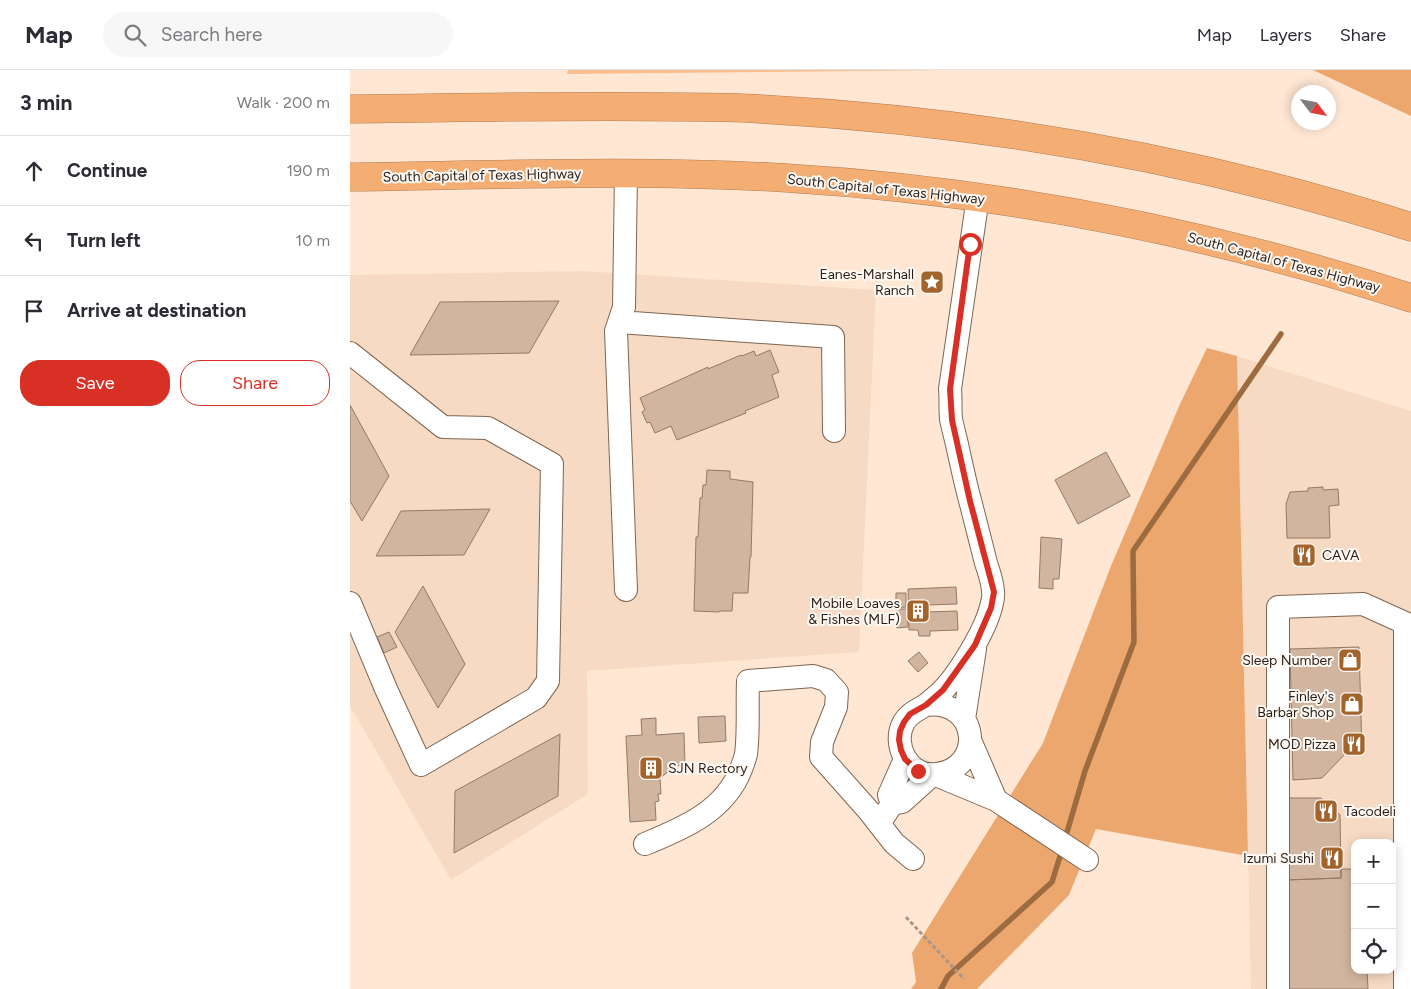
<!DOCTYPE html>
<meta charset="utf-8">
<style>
:root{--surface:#fff;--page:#f7f7f7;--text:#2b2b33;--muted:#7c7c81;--line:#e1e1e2;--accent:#d93025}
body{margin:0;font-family:Figtree,sans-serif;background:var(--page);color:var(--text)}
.controls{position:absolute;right:15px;bottom:15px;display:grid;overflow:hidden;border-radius:10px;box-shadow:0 2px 12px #0003}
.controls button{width:45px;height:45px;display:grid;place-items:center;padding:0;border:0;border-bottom:1px solid var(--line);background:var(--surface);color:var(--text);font:25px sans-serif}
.compass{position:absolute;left:941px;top:15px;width:45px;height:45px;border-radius:50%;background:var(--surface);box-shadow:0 2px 12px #0003;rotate:122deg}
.stop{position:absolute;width:15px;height:15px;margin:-11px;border:4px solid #d93025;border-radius:50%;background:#fff}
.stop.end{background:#d93025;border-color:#fff;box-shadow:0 1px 5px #0008}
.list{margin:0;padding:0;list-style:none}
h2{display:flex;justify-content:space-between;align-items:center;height:65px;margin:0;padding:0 20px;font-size:21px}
h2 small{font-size:16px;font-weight:400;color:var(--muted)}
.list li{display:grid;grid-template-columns:32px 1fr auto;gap:15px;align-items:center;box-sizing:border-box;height:70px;padding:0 20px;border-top:1px solid var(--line)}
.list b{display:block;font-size:19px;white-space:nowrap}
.list em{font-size:16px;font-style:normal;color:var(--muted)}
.actions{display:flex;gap:10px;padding:15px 20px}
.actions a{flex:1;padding:11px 0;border:1px solid var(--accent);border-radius:20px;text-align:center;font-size:18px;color:var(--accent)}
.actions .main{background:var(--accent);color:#fff}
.icon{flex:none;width:28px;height:28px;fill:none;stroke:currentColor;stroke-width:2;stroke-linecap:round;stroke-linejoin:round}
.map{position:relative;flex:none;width:1061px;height:919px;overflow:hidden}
header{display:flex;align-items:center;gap:30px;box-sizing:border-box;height:70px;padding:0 25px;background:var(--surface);border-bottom:1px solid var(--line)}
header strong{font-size:24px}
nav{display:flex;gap:28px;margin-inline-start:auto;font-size:18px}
.search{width:350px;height:45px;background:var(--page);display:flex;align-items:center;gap:12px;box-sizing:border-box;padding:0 18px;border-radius:28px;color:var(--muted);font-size:19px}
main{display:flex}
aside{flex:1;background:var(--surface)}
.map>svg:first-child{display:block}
.built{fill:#f7dac3;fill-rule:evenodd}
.green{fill:#fbbe8c}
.forest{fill:#eba76e}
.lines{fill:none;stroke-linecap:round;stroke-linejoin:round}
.stream{stroke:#9c6b40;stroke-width:5.5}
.building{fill:#d1b59f;stroke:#947965}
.minor-casing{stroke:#7f6551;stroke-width:24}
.highway-casing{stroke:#ad7c53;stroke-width:29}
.path{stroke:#a99688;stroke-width:3;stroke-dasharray:4 2.5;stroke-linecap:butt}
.minor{stroke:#fff;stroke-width:22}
.highway{stroke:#f4ae73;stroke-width:28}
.route{stroke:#d93025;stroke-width:6}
.labels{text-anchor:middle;stroke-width:4;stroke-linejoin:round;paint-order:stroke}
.street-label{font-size:14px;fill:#2a1f17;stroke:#fef8f3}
.poi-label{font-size:14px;fill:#2a1f17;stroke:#fef8f3;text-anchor:end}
</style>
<header>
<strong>Map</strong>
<div class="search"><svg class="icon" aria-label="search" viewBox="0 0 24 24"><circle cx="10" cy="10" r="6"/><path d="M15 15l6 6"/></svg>Search here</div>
<nav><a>Map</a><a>Layers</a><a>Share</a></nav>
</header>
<main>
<aside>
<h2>3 min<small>Walk · 200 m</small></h2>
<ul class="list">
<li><svg class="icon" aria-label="ahead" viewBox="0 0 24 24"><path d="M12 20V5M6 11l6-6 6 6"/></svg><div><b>Continue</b></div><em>190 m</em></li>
<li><svg class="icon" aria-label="left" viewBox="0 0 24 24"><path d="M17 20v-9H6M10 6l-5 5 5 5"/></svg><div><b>Turn left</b></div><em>10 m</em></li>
<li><svg class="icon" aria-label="arrive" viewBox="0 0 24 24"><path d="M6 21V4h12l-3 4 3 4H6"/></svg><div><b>Arrive at destination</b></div></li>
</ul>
<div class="actions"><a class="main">Save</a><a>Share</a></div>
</aside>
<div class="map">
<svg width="1061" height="919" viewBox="0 0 1061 919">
<rect width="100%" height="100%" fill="#ffe7d4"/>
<path class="built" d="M233,201L526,220L509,582L237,601L238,724L101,810L0,636V205Z
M887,286L1061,341V919H901ZM1005,773H1042V900H1005Z"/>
<path class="green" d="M218,0H595L217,4Z"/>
<path class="forest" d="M963,0H1061V46Z
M857,278L887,286L898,786L746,759L719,825L627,919H561L566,912L562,883L693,673L761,496L830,334Z"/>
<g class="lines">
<path class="stream" d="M715,769L735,701L784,572L783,481L931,264
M591,919L598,906L702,812L712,780"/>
</g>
<path class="building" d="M209,231L179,283L60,285L90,232Z
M420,280L429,302L422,305L429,327L395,341L396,343L327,370L321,356L305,363L300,352L297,353L292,342L295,340L290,328L358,297V299L391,285L392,286L404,281L406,286Z
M0,335L39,406L12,451L0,431Z
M756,382L780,426L728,454L705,410Z
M357,400L380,401V409L403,412L401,487H400L398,523H383L382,541H369V542L344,541L346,467H348L350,428H352L353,415H356Z
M973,417V420L988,419L989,435L979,436L980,468H937L936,434L940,422L958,421V418Z
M140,439L114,485L26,486L51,441Z
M691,467L712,469L709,509H703V519L689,518Z
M73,516L115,594L88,638L45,562Z
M606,517L607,534L578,535V542L607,541L608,560L580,561V566H569L568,560H559L558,519Z
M546,523H556V537L546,538Z
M546,539H557L558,557L547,558Z
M39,562L47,577L34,583L27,567Z
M1009,577L1012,683H996L972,708L943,710L940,579Z
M569,582L578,593L568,602L558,591Z
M375,646L376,671L349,673L348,647Z
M306,648V665L334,663L335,695L325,696L326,701L318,702L310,708L311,724H308L309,731L305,732L306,750L280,752L276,666L292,665L291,649Z
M210,664L208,726L104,783L105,721Z
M933,728H971L990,745L991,808L936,810Z
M991,799H1001L1005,802V900H1017L1018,919H939L936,810L991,808Z"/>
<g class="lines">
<g class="minor-casing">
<path id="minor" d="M276,104L274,237L266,261L276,520
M269,252L483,267L484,361
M0,283L93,357L138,358L202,394L198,611L186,628L71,695L36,619L0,533
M576,635C630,629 635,698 587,704C559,708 541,675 554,652C560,642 569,640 577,634C581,631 585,627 589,624C607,608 635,561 641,537C642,533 644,527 643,522C643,513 639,502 636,493C631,473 626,454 621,434C616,416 612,397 608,379C606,369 603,359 601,349C600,339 601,329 600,319L628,127
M614,649L625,579
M620,670L646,730
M586,705L646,730L737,790
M542,734L539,725L555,689
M529,754L542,734L552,732L582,705
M295,774C334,758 375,741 391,699C393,694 395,689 396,684C399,663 397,633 398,611L463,606L476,610L487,622L486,637L472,672L471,687L519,741L544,773L563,789
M928,919V537L1013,534L1055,553
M1055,919V553L1061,556"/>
</g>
<g class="highway-casing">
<path id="highway" d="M0,39C110,38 219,35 329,37C356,37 383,37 410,39C631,51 850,89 1061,157
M0,107C146,105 292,99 437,108C649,121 859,162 1061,228"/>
</g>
<path class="path" d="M556,847L614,909"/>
<use href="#minor" class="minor"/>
<use href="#highway" class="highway"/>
</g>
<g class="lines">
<path class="route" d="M568,701L555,689L551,680L549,670L550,661L554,652L560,644L576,635L593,620L625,575L641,538L644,522L620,431L602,350L600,319L620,174"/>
</g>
<defs>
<g id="sight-square" transform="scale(1.25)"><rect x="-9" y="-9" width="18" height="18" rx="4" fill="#a3642b" stroke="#fef8f3"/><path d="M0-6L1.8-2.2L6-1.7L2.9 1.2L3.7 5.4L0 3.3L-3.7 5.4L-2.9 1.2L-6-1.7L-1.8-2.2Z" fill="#fff"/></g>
<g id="restaurant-square" transform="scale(1.25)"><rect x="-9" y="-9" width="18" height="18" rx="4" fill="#a3642b" stroke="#fef8f3"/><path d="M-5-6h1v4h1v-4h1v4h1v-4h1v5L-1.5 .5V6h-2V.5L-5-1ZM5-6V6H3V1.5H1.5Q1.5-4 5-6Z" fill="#fff"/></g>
<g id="building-square" transform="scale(1.25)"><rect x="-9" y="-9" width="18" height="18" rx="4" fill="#a3642b" stroke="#fef8f3"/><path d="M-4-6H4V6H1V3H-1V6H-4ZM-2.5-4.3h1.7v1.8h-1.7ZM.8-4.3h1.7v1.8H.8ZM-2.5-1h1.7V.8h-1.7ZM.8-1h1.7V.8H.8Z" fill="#fff"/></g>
<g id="shop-square" transform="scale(1.25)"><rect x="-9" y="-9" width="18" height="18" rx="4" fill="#a3642b" stroke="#fef8f3"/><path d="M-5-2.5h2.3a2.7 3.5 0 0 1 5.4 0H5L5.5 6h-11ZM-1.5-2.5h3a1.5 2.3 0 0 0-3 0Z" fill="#fff"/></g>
</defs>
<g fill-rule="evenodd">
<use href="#sight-square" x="582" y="212"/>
<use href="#restaurant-square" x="954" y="485"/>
<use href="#building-square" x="568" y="541"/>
<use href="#shop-square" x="1000" y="590"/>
<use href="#shop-square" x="1002" y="634"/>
<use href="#restaurant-square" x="1004" y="674"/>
<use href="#building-square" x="301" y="698"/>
<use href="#restaurant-square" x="976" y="741"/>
<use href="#restaurant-square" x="982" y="788"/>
</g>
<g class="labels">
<g class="street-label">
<text transform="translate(132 105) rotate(-1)" y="5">South Capital of Texas Highway</text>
<text transform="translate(536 119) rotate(6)" y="5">South Capital of Texas Highway</text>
<text transform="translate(934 192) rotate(15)" y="5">South Capital of Texas Highway</text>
</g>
<g class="poi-label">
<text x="564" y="209">Eanes-Marshall<tspan x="564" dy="16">Ranch</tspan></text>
<text x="972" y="490" text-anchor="start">CAVA</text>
<text x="550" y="538">Mobile Loaves<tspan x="550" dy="16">&amp; Fishes (MLF)</tspan></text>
<text x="982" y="595">Sleep Number</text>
<text x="984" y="631">Finley's<tspan x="984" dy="16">Barbar Shop</tspan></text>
<text x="986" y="679">MOD Pizza</text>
<text x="318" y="703" text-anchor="start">SJN Rectory</text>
<text x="994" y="746" text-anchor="start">Tacodeli</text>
<text x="964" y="793">Izumi Sushi</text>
</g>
</g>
</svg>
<div class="controls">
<button>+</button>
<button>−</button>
<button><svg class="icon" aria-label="locate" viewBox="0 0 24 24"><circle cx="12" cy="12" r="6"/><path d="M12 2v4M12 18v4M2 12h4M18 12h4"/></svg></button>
</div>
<svg class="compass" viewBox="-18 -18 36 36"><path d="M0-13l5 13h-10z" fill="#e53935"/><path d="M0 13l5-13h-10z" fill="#7c7c81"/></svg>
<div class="stop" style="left:620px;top:174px"></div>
<div class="stop end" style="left:568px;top:701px"></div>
</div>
</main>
